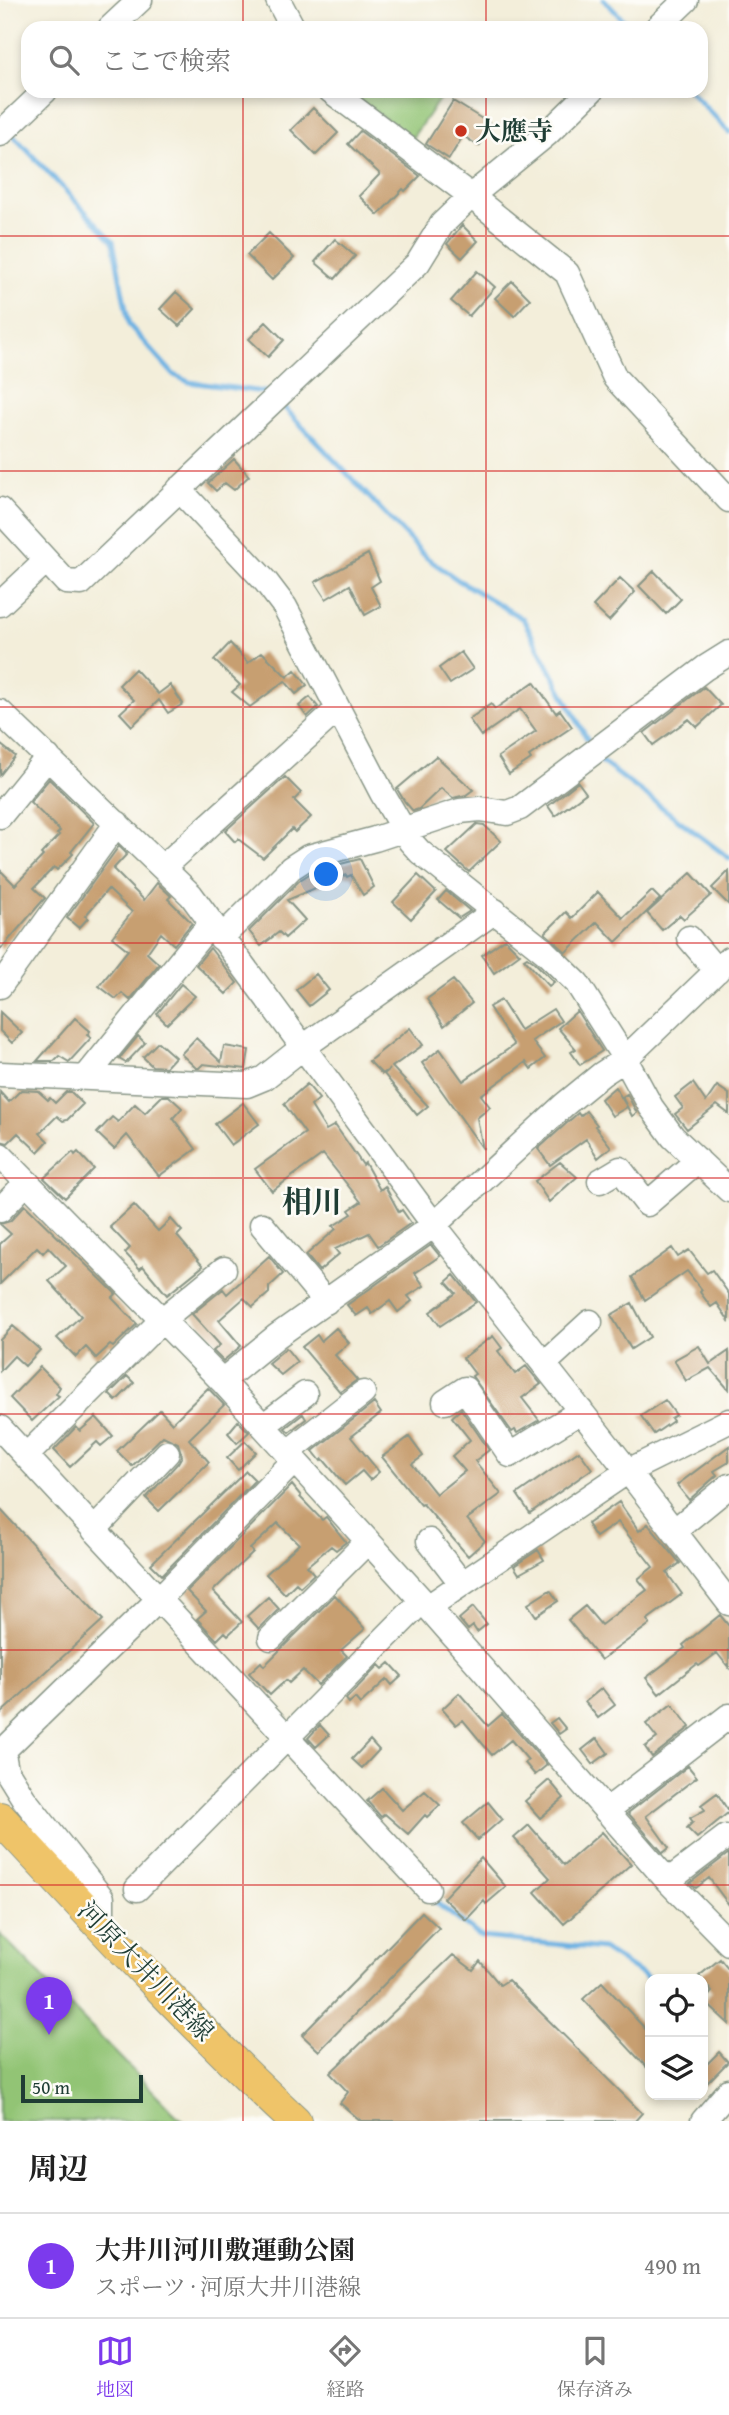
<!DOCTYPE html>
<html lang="ja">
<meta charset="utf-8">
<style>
:root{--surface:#fff;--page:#f6f6f6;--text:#222;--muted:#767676;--line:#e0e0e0;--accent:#7c3aed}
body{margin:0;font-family:"Gentium Book Plus","Noto Serif JP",serif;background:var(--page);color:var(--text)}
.controls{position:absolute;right:21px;bottom:21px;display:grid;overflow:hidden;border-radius:14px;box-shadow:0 4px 10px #0003}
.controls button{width:63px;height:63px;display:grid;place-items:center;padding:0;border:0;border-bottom:2px solid var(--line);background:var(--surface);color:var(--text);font:35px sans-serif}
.scale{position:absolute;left:21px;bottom:18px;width:122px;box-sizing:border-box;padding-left:7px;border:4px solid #1f3d34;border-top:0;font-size:19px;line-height:24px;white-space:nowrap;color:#1f3d34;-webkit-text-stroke:5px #fdfcf7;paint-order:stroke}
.you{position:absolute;left:327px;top:875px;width:24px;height:24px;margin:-18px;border:5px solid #fff;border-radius:50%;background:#1a73e8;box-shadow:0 0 0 10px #1a73e833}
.badge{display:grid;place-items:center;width:46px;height:46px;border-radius:50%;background:var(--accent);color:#fff;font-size:23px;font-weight:700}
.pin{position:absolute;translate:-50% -58px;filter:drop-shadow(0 2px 4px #0008)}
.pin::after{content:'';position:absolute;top:37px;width:24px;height:21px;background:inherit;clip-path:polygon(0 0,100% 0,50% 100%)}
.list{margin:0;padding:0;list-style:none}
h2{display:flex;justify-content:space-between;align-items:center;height:91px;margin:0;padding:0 28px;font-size:30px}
h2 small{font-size:23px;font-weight:400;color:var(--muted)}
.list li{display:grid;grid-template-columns:46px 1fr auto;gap:21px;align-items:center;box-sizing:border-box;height:105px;padding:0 28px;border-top:2px solid var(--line)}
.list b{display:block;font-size:26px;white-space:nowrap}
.list p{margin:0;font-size:23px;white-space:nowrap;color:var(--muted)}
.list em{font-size:23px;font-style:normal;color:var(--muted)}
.icon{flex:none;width:38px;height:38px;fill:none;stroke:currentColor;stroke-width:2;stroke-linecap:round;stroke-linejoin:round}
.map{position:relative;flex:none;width:729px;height:2121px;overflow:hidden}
.search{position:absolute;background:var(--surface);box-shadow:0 4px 10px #0003;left:21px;right:21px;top:21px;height:77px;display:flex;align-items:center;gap:18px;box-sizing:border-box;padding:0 24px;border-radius:21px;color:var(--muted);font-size:26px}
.sheet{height:196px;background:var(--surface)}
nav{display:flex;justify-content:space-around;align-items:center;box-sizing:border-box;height:98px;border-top:2px solid var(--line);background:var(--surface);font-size:19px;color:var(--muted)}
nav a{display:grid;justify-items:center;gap:4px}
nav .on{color:var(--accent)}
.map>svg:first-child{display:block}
.green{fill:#92c474;stroke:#588054;stroke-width:2}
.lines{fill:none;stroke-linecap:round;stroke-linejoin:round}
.stream{stroke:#6cb1e2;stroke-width:5}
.building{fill:#c79f71}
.minor-casing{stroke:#899687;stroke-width:27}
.major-casing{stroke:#899687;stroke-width:34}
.minor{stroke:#fff;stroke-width:24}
.major{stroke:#efc469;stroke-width:32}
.grid{fill:none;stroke:#d62828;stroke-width:2;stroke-opacity:0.55}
.poi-dot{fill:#c8321e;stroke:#fdfcf7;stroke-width:2.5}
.labels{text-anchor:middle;stroke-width:5;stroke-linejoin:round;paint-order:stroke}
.poi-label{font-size:26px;font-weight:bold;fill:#1f3d34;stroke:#fdfcf7;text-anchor:start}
.street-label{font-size:26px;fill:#1f3d34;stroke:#fdfcf7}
.quarter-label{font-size:30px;font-weight:bold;fill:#1f3d34;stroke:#fdfcf7}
</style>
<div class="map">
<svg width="729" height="2121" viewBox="0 0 729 2121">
<rect width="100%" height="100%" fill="#fdfcf7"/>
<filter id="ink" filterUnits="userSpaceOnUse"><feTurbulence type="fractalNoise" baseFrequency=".0143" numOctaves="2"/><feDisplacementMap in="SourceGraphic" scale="14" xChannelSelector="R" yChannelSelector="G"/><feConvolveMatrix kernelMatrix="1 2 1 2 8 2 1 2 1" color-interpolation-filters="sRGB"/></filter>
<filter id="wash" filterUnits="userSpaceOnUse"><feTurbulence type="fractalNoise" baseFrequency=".00686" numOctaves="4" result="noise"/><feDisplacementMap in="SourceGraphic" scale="28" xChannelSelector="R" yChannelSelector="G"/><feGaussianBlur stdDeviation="1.57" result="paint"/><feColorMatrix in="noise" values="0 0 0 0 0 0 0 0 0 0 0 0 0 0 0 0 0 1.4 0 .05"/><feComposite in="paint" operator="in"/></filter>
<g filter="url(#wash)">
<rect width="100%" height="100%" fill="#f3eeda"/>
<path class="green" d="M359,91H445L412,138L354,97Z
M0,1934L15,1949L182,2121H0Z"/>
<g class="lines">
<path class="stream" d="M604,0L631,28
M690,91L729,132
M12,134L113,241L129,325L174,375L189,382L271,393
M280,403L427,558L458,580L523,619L592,748
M598,759L729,858
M434,1901L481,1937L603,1949L650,1980"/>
</g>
<g id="blocks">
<path class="building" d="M453,101L492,125L479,146L463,136L449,159L426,144Z
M313,108L338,133L316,155L291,130Z
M360,131L420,176L405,191L403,189L378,215L359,196L380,174L348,144Z
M462,225L478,241L462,258L447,244Z
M269,233L294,258L272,280L247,255Z
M335,239L355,256L335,279L315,262Z
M477,271L495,287L469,316L451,301Z
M512,281L530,299L514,316L495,298Z
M176,292L195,309L179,326L160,309Z
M266,322L284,340L268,357L249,339Z
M234,459L249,476L234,490L225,483L216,491L208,483Z
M368,554L380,581L371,587L381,606L365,615L350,585L326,599L315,582Z
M654,571L681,599L666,614L639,586Z
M620,578L635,592L609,621L593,606Z
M230,643L248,663L262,652L287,677L295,670L307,685L296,694L285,681L250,707L232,692L240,685L214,660Z
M461,652L473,669L450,684L439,668Z
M135,669L158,694L170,685L183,704L168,713L159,700L132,726L120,713L134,700L119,685Z
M534,682L556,713L560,710L572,727L529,756L531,759L509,774L498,757L536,731L520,709L481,736L469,719L491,704L495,709Z
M704,687L721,705L697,727L689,719L653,745L644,733Z
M310,697L318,707L307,717L299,706Z
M0,744L15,756L0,775Z
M436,756L473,790L466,795L453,798L441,788L419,809L413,811L405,802L397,789Z
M285,777L301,793L294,800L311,817L295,832L292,829L263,858L238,839L235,842L225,831Z
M49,779L94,823L71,852L73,854L57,870L54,867L34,888L45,898L0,950V870L15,885L43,856L41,854L59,835L57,834L60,831L30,802Z
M578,782L586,793L555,816L548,806Z
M477,824L484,825L501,841L469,872L447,852Z
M119,846L127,854L113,869L144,900L157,883L171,896L168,899L192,923L174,945L161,933L147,953L159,964L130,1000L122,993L116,999L99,986L128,950L112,937L132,912L108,889L85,916L88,918L79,928L67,918Z
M360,859L374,887L363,895L351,875L347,877L346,875L287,900L305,920L285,938L279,932L261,946L249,931L300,880L314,871Z
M729,871V905L712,888Z
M691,873L711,895L684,919L680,915L662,930L647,913Z
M418,875L436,892L411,919L393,902Z
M446,891L470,911L459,918L438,900Z
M652,891L660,899L616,942L597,922L566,952L545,933L566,912L572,918L598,892L623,918Z
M505,939L520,954L494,973L482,955Z
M210,948L237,983L226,994L196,965Z
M527,957L534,962L554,982L549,986L524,959Z
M316,974L329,990L309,1006L296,990Z
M453,980L472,1003L444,1026L427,999Z
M181,984L195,996L167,1024L157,1014Z
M501,1000L520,1030L553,1009L561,1021L532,1041L545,1058L531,1069L526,1062L481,1095L490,1107L477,1118L483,1149L422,1063L440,1049L463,1081L514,1045L489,1007Z
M577,1011L602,1051L580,1065L571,1052L576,1049L558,1028Z
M0,1012L22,1033L12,1043L0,1031Z
M75,1018L90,1031L87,1035L91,1038L69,1062L59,1056L54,1061H37Z
M410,1028L423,1045L392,1067L428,1106L417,1115L384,1074L390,1069L382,1074L369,1061Z
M138,1036L145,1043L126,1063L119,1059Z
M196,1038L221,1062L224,1046L249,1050L246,1069L203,1064L199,1068H196L181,1054Z
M158,1042L175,1057L166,1067L152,1066L143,1057Z
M693,1083L706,1102L717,1086L729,1094V1114L717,1105L687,1129L675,1114L683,1108L675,1097Z
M307,1084L319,1099L311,1106L326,1130L335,1125L363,1165L365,1163L380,1190L385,1186L399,1212L402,1210L411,1223L378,1246L369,1233L335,1249L339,1254L319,1271L306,1255L336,1229L333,1226L352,1214L349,1210L361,1202L323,1154L272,1191L255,1169L305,1133L284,1104Z
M615,1087L627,1107L612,1116L601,1099Z
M21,1090L38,1091L48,1100L50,1098L55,1103L66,1092H71L83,1104L67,1120L63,1121L57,1116L40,1133L48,1141L38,1152L18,1133L8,1143L0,1141V1092L9,1102Z
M627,1094L637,1113L632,1116L622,1097Z
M162,1096H169L182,1108L173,1118L196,1149L159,1176L127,1135L114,1149L97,1133L112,1117L118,1122L135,1104L145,1113Z
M243,1103L259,1124L231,1145L215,1124Z
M586,1111L597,1125L595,1126L611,1147L598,1158L586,1139L550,1165L538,1149L578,1113L580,1116Z
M73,1152L75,1155L78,1152L94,1169L65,1198L44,1178Z
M560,1162L577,1177L549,1202L535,1181Z
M25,1205L116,1294L112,1298L137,1324L113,1347L110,1345L96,1358L86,1347L76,1357L57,1338L81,1316L49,1281L66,1266L48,1247L43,1253L37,1247L0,1284V1244L11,1234L0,1224L10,1221Z
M134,1205L158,1231L171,1219L182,1231L177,1236L203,1266L167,1295L143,1266L140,1269L125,1253L130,1248L110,1227Z
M431,1245L440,1256L415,1273L424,1286L408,1296L412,1301L398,1312L390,1301L372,1314L368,1308L356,1316L347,1305Z
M672,1248L678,1257L689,1250L707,1273L712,1270L729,1294V1321L717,1303L711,1307L700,1292L702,1290L687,1271L645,1300L632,1277Z
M269,1256L283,1274L269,1287V1293L253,1307L244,1298L219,1320L241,1346L223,1361L213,1351L220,1345L192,1314L223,1289L227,1294Z
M454,1275L476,1302L440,1326L430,1312L456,1293L446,1282Z
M632,1303L650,1337L631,1349L611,1315Z
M13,1326L40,1350L25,1366L14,1356L0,1371V1340Z
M336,1328L349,1343L335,1355L357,1380L340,1392L302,1347L317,1335L321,1341Z
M493,1336L502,1348L498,1351L515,1374L526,1366L541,1384L522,1398L539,1420L517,1433L515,1430L512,1432L472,1376L475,1374L463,1358Z
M699,1346L710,1364L729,1351V1390L710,1368L686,1381L674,1360Z
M286,1348L297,1362L281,1375L268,1363Z
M40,1367L60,1387L56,1394L59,1396L32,1421L10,1398Z
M127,1376L134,1383L116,1401L109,1394Z
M208,1388L224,1405L189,1439L209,1462L159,1511L146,1498L178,1463L182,1456L178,1443L163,1436L132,1466L117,1451L160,1410L172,1423Z
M665,1400L676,1415L671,1418L673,1421L654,1434L641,1416Z
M374,1403L381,1413L351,1437L379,1472L370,1480L362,1471L345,1485L323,1459L321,1461L313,1451Z
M461,1409L489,1450L475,1461L501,1494L467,1519L485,1541L468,1556L423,1504L421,1505L382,1457L409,1437L423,1456L412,1464L436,1494L465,1471L452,1456L470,1440L452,1417Z
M303,1414L306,1419L289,1432L285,1428Z
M96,1417L113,1436L101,1446L97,1442L70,1467L54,1450L76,1427L80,1431Z
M238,1421L249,1432L237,1443L228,1433Z
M245,1441L256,1452L238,1470L227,1458Z
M729,1446V1462L714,1471L717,1475L689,1500L677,1485Z
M579,1451L592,1469L530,1513L517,1494Z
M246,1471L255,1480L162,1575L151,1564Z
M292,1485L301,1496L300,1497L322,1520L326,1517L346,1542L336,1550L331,1546L307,1566L314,1574L300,1587L296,1583L285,1594L266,1574L299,1544L278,1523L250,1549L253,1552L213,1591L242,1622L228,1635L225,1632L217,1640L197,1619L206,1611L187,1591Z
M619,1502L639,1531L648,1524L680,1563L667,1573L682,1594L647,1620L650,1624L601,1660L568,1620L585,1606L601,1625L647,1590L638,1579L653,1567L618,1522L596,1537L587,1524Z
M0,1509L103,1620L0,1714Z
M538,1550L544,1560L519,1574L514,1566Z
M550,1590L558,1601L536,1616L528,1604Z
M335,1595L365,1629L341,1650L347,1656L318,1685L303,1670L289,1683L286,1680L270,1695L249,1673L261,1662L264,1666Z
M268,1597L279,1609L259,1629L247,1616Z
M473,1607L487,1624L477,1632L473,1626L468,1630L459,1619Z
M720,1615L729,1626V1668L717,1653L699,1666L697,1664L659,1694L646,1678L685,1648L683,1645Z
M390,1663L402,1676L392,1685L387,1679L360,1704L355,1698L349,1703L346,1699L379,1665L383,1669Z
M602,1688L615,1705L598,1718L585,1702Z
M459,1693L488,1726L502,1714L547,1765L535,1775L525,1763L528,1760L511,1740L492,1755L463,1720L456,1725L442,1709Z
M672,1704L690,1727L652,1757L645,1747L657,1738L646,1724Z
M557,1718L566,1729L559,1734L550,1723Z
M320,1725L329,1735L316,1747L308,1738Z
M597,1738L608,1753L593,1764L582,1750Z
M370,1740L379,1750L362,1768L352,1759Z
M688,1766L697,1777L646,1816L669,1848L663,1853L628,1813Z
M549,1780L564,1798L540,1818L525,1801Z
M382,1788L402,1810L425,1791L440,1805L427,1817L425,1815L408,1834L385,1814L381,1817L367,1801Z
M717,1793L729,1812L697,1838L687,1828L693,1822L690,1818L705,1810L701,1805Z
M488,1802L502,1819L478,1840L463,1823Z
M529,1825L564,1865L602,1832L631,1864L564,1924L535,1892L550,1878L514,1838Z
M729,1853V1905L709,1878L696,1888L690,1883Z
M481,1858L506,1887L486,1904L484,1901L466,1920L443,1898Z
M422,1912L439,1928L319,2051L302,2035Z
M453,1955L473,1970L480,1961L500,1985L508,1980L642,2113L635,2121H361L340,2103L348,2092L330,2073Z
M720,1959L729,1970V2024L704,2001L712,1992L699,1976Z
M602,1982L650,2034V2071L583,1999Z
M719,2052L728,2062L703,2087V2068Z"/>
</g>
</g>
<g filter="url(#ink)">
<use href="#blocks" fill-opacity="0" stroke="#899687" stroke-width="2"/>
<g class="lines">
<g class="minor-casing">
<path id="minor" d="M278,0L293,28
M110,28L140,0
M657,28L686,0
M331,91L471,196L567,273L615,378L729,500
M0,134L45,91
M179,489L266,582L285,607L382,793L410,841L420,852L544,951L577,983L625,1059L651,1107L673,1137L729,1190
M0,510L66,582L81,583L418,263L442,224L471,196L547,134L591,91
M0,604L46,561
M0,712L191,895L434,1225L628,1471L729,1603
M0,816L48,757
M163,867L338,709
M221,938L291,868L308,857L375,839L460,811L480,809L507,813L520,808L705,668L729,653
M689,938L717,971
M0,986L117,823
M0,1074L247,1085L264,1078L302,1048L495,911
M86,1077L211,923
M0,1155L222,1381L428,1607L668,1881L729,1943
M600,1181L620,1169L647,1204L698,1160
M0,1210L27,1182
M262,1225L326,1302
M544,1364L590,1322
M222,1381L277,1336L434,1225L564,1105L602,1074L625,1059L729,959
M445,1402L465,1389L510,1455L581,1411
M263,1426L305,1394
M0,1428L428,1889
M287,1453L363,1393
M26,1456L162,1320L224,1269
M94,1530L167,1453
M674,1531L729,1486
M429,1541L462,1584
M428,1607L628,1471L729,1421
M271,1638L368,1541
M606,1811L729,1716
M668,1881L726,1837
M137,1889L422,1601
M102,1927V1898L24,1799L6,1770L3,1754L8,1746L158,1600L294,1461
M703,2121L729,2091"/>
</g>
<g class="major-casing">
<path id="major" d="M0,1818C96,1921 192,2025 295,2121"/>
</g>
<use href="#minor" class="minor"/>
<use href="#major" class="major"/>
</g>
</g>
<path class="grid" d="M243,0V28M486,0V28M243,91V2121M486,91V2121M0,236H729M0,471H729M0,707H729M0,943H729M0,1178H729M0,1414H729M0,1650H729M0,1885H729"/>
<circle class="poi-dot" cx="461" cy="131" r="7"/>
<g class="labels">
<g class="poi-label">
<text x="475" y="140">大應寺</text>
</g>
<g class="street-label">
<text transform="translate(146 1971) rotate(46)" y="9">河原大井川港線</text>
</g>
<g class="quarter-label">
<text x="312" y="1212">相川</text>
</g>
</g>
</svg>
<div class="controls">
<button><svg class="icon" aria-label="locate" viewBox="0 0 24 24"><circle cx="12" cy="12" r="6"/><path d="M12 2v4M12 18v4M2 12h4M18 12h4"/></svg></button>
<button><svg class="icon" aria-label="layers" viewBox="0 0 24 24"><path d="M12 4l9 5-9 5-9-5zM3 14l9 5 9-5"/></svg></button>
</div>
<div class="scale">50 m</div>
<div class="you"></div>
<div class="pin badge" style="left:49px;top:2035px">1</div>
<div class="search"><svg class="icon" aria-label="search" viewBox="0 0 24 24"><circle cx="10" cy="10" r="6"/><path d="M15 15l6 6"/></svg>ここで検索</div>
</div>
<section class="sheet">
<h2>周辺<small></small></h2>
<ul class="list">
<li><span class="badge">1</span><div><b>大井川河川敷運動公園</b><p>スポーツ · 河原大井川港線</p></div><em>490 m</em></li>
</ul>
</section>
<nav>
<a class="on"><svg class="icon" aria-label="map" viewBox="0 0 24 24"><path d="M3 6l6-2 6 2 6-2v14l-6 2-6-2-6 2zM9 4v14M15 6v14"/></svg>地図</a>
<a><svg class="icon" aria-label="directions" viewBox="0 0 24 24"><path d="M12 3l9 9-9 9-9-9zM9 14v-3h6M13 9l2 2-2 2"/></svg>経路</a>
<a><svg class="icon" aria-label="saved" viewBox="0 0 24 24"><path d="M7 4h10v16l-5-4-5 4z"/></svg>保存済み</a>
</nav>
